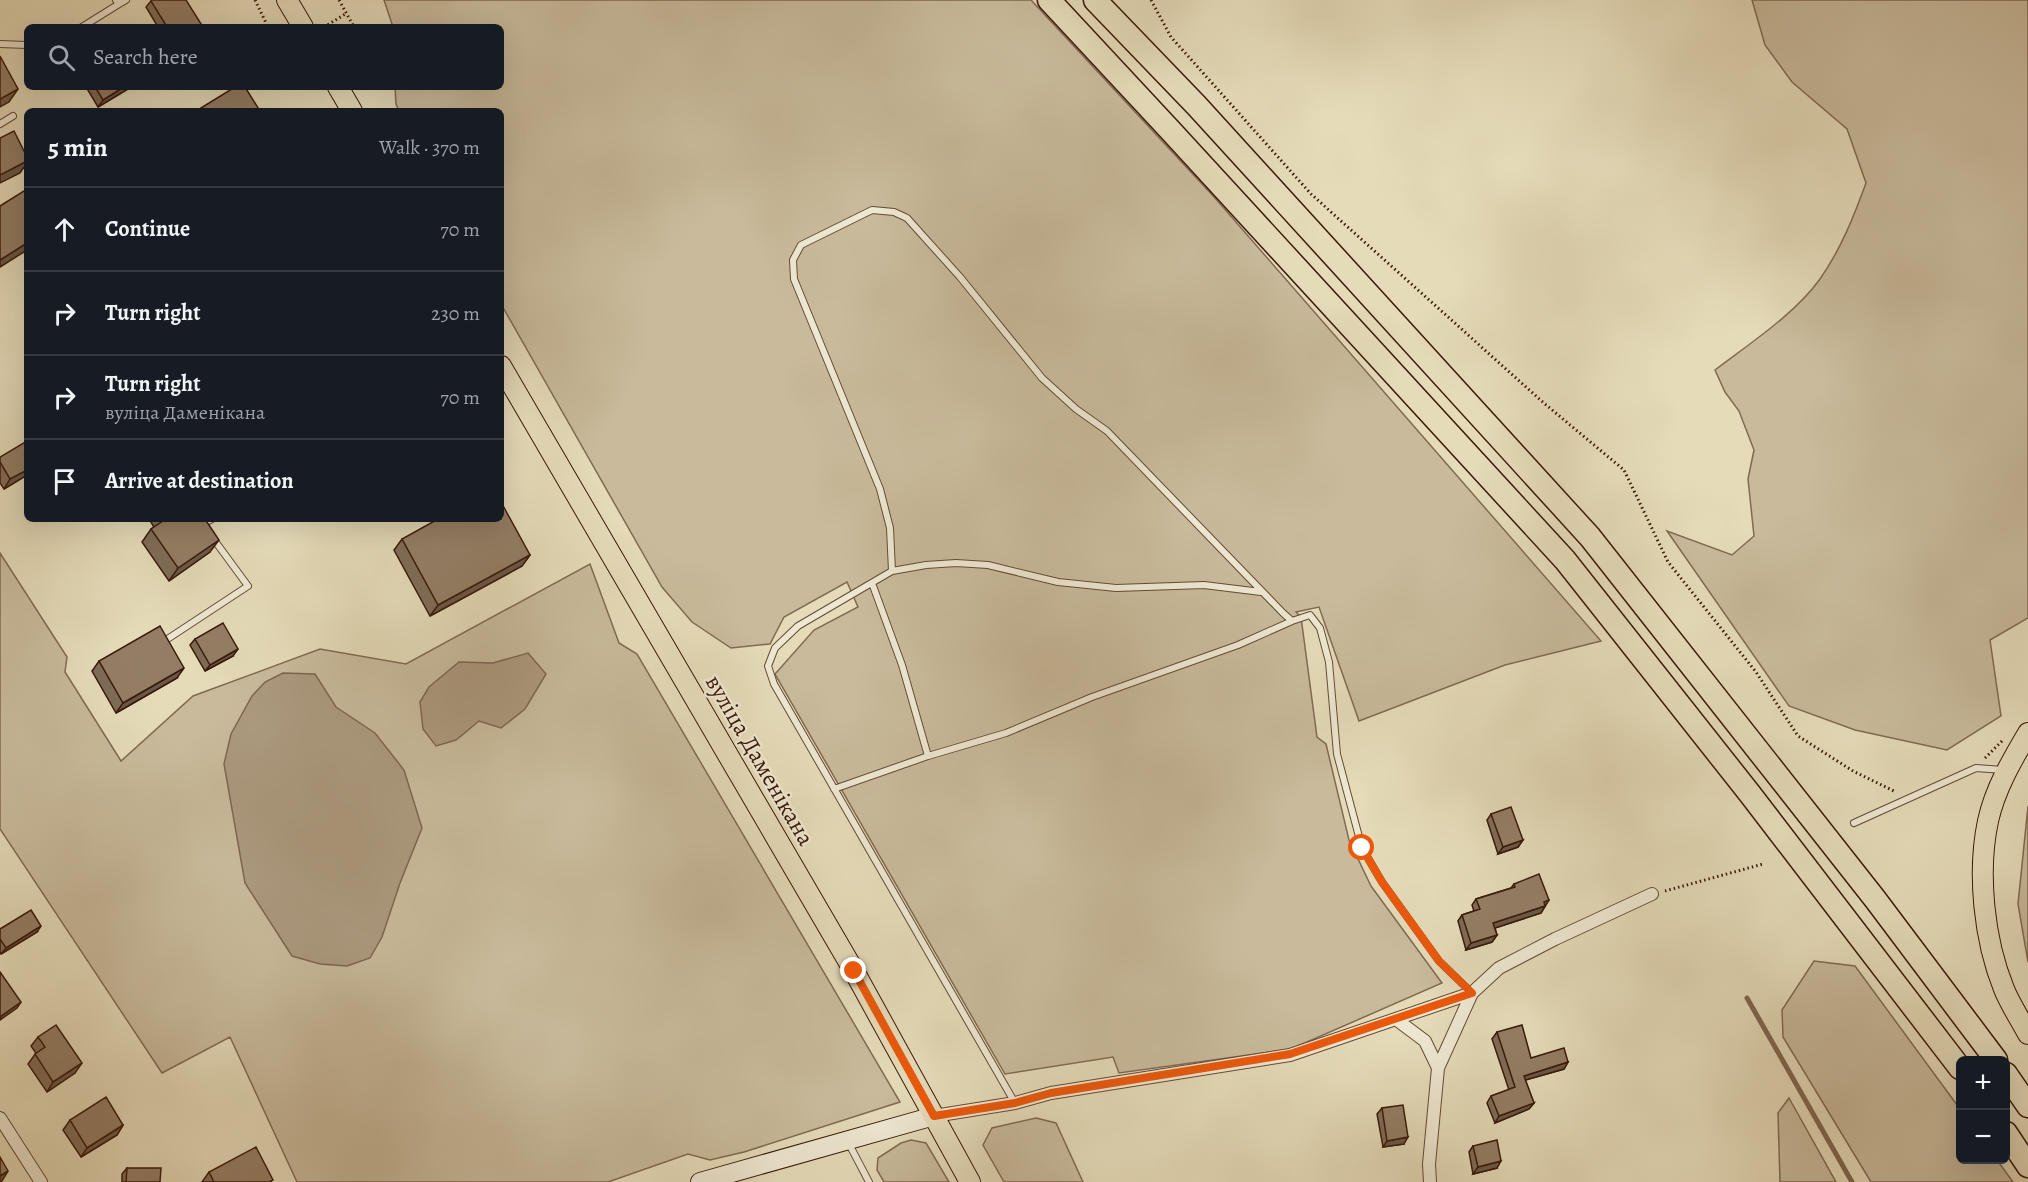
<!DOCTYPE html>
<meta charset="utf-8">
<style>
:root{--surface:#171b24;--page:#242831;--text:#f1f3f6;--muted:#9ea1a6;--line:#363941}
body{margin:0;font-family:Alegreya,serif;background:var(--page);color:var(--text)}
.controls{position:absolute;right:18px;bottom:18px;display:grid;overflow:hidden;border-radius:9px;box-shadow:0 6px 24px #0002}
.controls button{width:54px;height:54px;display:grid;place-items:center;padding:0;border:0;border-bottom:2px solid var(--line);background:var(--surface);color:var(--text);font:30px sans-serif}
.stop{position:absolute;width:18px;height:18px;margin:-14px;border:4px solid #ea580c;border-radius:50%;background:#fff}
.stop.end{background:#ea580c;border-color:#fff;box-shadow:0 2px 6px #0008}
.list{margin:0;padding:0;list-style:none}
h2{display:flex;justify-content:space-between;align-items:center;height:78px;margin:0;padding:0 24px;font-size:26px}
h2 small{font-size:20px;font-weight:400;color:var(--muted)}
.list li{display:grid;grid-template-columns:39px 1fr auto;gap:18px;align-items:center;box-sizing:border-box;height:84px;padding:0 24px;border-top:2px solid var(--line)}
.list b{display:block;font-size:22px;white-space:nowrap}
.list p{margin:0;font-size:20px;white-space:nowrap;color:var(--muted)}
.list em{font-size:20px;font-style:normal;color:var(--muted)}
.icon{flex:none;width:33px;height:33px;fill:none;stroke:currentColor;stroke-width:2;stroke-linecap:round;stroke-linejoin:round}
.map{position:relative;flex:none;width:2028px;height:1182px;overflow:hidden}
.search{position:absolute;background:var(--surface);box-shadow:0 6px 24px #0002;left:24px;top:24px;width:480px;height:66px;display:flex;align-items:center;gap:15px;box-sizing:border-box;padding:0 21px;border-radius:9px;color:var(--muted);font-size:22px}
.panel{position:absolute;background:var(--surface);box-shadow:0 6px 24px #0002;left:24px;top:108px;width:480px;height:414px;border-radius:9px}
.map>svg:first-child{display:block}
.green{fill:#c8ba9b;stroke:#816a52;stroke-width:1.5}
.water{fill:#ab997e;stroke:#7e6650;stroke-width:1.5}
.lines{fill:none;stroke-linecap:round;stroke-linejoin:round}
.stream{stroke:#7e6650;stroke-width:5}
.lane-casing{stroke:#654a36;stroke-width:8}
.street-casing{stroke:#654a36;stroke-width:14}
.secondary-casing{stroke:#3a190a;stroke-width:20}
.primary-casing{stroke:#3a190a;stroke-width:22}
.highway-casing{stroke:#3a190a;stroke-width:25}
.path{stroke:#3a190a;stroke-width:3;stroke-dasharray:1.5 3;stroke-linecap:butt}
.lane{stroke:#eee8d2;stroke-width:6}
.street{stroke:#eee8d2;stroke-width:12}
.secondary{stroke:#eee8d2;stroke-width:18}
.primary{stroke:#e5dbb9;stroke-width:20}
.highway{stroke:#e5dbb9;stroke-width:22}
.wall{fill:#7e6c57;stroke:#3a190a;stroke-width:1.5}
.shaded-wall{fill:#675847;stroke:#3a190a;stroke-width:1.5}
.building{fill:#937e65;stroke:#3a190a;stroke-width:1.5}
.route{stroke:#ea580c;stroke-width:8}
.labels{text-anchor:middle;stroke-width:4.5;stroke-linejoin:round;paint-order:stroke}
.street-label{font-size:24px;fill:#3a190a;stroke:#eee8d2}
</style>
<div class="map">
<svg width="2028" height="1182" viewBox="0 0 2028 1182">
<rect width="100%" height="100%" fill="#e5dbb9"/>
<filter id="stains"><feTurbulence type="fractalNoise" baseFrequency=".00333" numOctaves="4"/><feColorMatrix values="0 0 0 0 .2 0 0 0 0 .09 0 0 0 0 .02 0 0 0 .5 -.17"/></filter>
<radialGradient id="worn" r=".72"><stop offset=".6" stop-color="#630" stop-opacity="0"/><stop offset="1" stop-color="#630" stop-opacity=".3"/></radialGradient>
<path class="green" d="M384,0H1031L1215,198L1601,641L1505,665L1359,721L1319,607L1296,612L1301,617L1317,737L1326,744L1349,840L1371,886L1442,983L1291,1049L1119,1073L1113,1057L1005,1074L775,674L814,630L858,607L847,582L784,617L770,644L731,648L692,622L662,587L501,304V111H399L396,104L395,87H501V27H393Z
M1752,0H2028V618L1990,640L2001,716L1947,750L1855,730L1789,706L1667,531L1732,555L1754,536L1748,479L1754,450L1739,411L1725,392L1715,370C1749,344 1795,314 1820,279C1841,249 1854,216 1866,183L1847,129L1792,82L1765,45Z
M0,553L67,657L65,672L121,761L193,696L320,649L406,664L590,564L619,643L637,654L900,1102L744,1152L710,1160L688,1154L608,1182H297L230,1037L162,1073L0,829Z
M2028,806V962L2018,904Z
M1814,961L1855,966L1960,1109V1160H1997L2013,1182H1871L1783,1037L1782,1010Z
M1789,1098L1836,1182H1780L1778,1113Z
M1036,1118L1056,1123L1083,1182H1004L983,1145L992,1128Z
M911,1140L926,1143L949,1182H884L877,1170L878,1158L901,1143Z"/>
<path class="water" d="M528,653L546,674L525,709L501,728L479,721L456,740L436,746L423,729L420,702L429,687L459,662L493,663Z
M283,673L315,674L336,707L375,733L404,770L422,828L400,883L382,937L370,958L347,966L320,964L292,956L245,883L224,764L231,734L252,696L265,682Z"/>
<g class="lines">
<path class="stream" d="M1747,998L1852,1182"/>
<g class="lane-casing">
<path id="lane" d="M116,0L119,4L126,0
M82,27L119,4
M0,44L27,45
M0,124L13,116
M199,519L203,524L212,519
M892,571L926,565L956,563L988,565L1058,582L1116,588L1204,585L1261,592
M169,638L248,586L212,537
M928,756L1006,733L1092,697L1238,645L1292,621
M834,789L928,756L902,665L872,583
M1854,823L1976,768L2003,770
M1015,1103L774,684L768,666L775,648L798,626L892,571L890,528L880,489L794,279L793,260L801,245L872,210L894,212L907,218L960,277L1042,378L1076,409L1107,431L1283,613L1292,621L1310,615L1320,628L1329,662L1337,754L1362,848L1382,882L1439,961L1472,993
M849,1144L869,1182"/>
</g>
<g class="street-casing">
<path id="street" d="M1397,1020L1425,1041L1438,1068
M934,1116L1015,1103L1051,1093L1290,1055L1472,993
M0,1118L41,1182
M1430,1182L1429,1164L1438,1068L1472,993L1499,968L1555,939L1652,894"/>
</g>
<g class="secondary-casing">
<path id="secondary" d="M700,1182L934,1116"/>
</g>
<g class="primary-casing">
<path id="primary" d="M287,0L303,27
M338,87L352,111
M501,366L854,971L970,1182
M2028,733C2012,760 1995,789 1988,821C1977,873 1984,940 2004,989C2010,1004 2020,1019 2028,1034"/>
</g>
<g class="highway-casing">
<path id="highway" d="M1049,0L1170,130L1565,560L1750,794L1960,1068
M1095,0L1197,106L1590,537L1875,899L1996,1060
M2006,1074L2028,1106
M2006,1133L2028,1166"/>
</g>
<path class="path" d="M255,0L268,27
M339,0L354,27
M1151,0L1171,37L1311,194L1545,404L1624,470L1668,562L1756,672L1798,736L1853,771L1896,792
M324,27L347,13
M1985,758L2002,741
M1665,891L1763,864"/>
<use href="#lane" class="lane"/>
<use href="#street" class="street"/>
<use href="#secondary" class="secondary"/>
<use href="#primary" class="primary"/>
<use href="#highway" class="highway"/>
</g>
<path class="wall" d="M151,1L203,27H158L146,7Z
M86,87H129L128,89L98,107Z
M0,457L27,475L4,489L0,483Z
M149,519H205L210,552L169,581L142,542L151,529L154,527Z
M402,539L530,555L522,566L430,616L394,550Z
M195,639L233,656L205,671L190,645Z
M99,661L177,678L116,713L92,671Z
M1491,814L1523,840L1518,847L1498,854L1487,820Z
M1514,884L1549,900L1541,913L1495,928L1497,935L1492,942L1466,950L1458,921L1462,915L1474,911L1472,905L1476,899L1511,888Z
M0,929L37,932L1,954L0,952Z
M1497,1032L1531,1058L1568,1062L1564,1069L1525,1080L1534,1103L1529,1109L1495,1123L1487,1103L1491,1096L1509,1090L1492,1039Z
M38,1037L75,1073L47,1092L28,1064L36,1053L31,1046Z
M1382,1108L1404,1144L1383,1147L1377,1114Z
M70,1120L123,1125L117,1135L81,1157L63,1130Z
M1473,1146L1497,1168L1473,1174L1469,1152Z
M127,1168L160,1182H122V1174Z
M209,1172L272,1182H202Z"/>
<path class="shaded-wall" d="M124,87H129L128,89L98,107L103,100Z
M18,89L9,102L0,107V99Z
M27,161V163L20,173L0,183V175Z
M27,243V250L0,267V260Z
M27,470V475L4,489L10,479Z
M219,540L210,552L169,581L178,568Z
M530,555L522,566L430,616L438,605Z
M238,649L233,656L205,671L210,665Z
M184,668L177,678L116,713L123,703Z
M1523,840L1518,847L1498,854L1503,847Z
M1545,906L1541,913L1489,930L1493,923Z
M41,926L37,932L1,954L6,948Z
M1497,935L1492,942L1466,950L1471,943Z
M21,1002L17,1008L0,1020V1017Z
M1568,1062L1564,1069L1519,1082L1524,1076Z
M82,1063L75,1073L47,1092L53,1082Z
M1534,1103L1529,1109L1495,1123L1499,1116Z
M123,1125L117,1135L81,1157L87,1148Z
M1408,1137L1404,1144L1383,1147L1387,1141Z
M1501,1161L1497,1168L1473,1174L1478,1167Z
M8,1171L2,1181L0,1182V1176Z"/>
<path class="building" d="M152,0H186L203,27H167L151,1Z
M0,56L18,89L0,99Z
M95,87H124L103,100Z
M235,87H245L260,111H196Z
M14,131L27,157V161L0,175V138Z
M27,189V243L0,260V206Z
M27,441V470L10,479L0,462V457Z
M501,502L530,555L438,605L402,539L438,519H501Z
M166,519H205L219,540L178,568L151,529Z
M223,623L238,649L210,665L195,639Z
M160,626L184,668L123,703L99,661Z
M1511,807L1523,840L1503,847L1491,814Z
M1539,874L1549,900L1544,902L1545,906L1493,923L1497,935L1471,943L1462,915L1480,909L1476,899L1515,887L1514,884Z
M31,910L41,926L6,948L0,939V929Z
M0,972L21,1002L0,1017Z
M56,1025L82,1063L53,1082L35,1054L45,1047L38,1037Z
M1522,1025L1531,1058L1564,1048L1568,1062L1524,1076L1534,1103L1499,1116L1491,1096L1515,1087L1497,1032Z
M106,1097L123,1125L87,1148L70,1120Z
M1403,1105L1408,1137L1387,1141L1382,1108Z
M1497,1140L1501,1161L1478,1167L1473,1146Z
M256,1147L273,1180L269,1182H214L209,1172Z
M0,1157L8,1171L0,1176Z
M127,1168H161L160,1182H126Z"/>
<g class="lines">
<path class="route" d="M854,971L934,1116L1015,1103L1051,1093L1290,1054L1472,993L1439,961L1382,882L1362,848"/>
</g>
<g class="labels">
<g class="street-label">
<text transform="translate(760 760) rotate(60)" y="8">вуліца Даменікана</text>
</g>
</g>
<rect width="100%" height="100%" filter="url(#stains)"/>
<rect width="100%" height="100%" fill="url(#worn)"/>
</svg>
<div class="controls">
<button>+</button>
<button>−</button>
</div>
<div class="stop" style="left:1362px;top:848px"></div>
<div class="stop end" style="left:854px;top:971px"></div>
<div class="search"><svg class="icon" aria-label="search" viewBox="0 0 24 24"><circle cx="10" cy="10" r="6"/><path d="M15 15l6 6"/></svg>Search here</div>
<section class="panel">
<h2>5 min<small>Walk · 370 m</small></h2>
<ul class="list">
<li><svg class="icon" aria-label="ahead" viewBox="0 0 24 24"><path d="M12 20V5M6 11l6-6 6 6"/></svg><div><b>Continue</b></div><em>70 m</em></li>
<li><svg class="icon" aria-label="right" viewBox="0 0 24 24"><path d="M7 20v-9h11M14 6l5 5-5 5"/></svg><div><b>Turn right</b></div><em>230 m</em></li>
<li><svg class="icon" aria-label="right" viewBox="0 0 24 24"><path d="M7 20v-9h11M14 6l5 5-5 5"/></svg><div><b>Turn right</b><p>вуліца Даменікана</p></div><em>70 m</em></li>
<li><svg class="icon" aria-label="arrive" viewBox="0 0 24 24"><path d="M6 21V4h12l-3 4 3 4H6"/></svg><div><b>Arrive at destination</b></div></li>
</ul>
</section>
</div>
